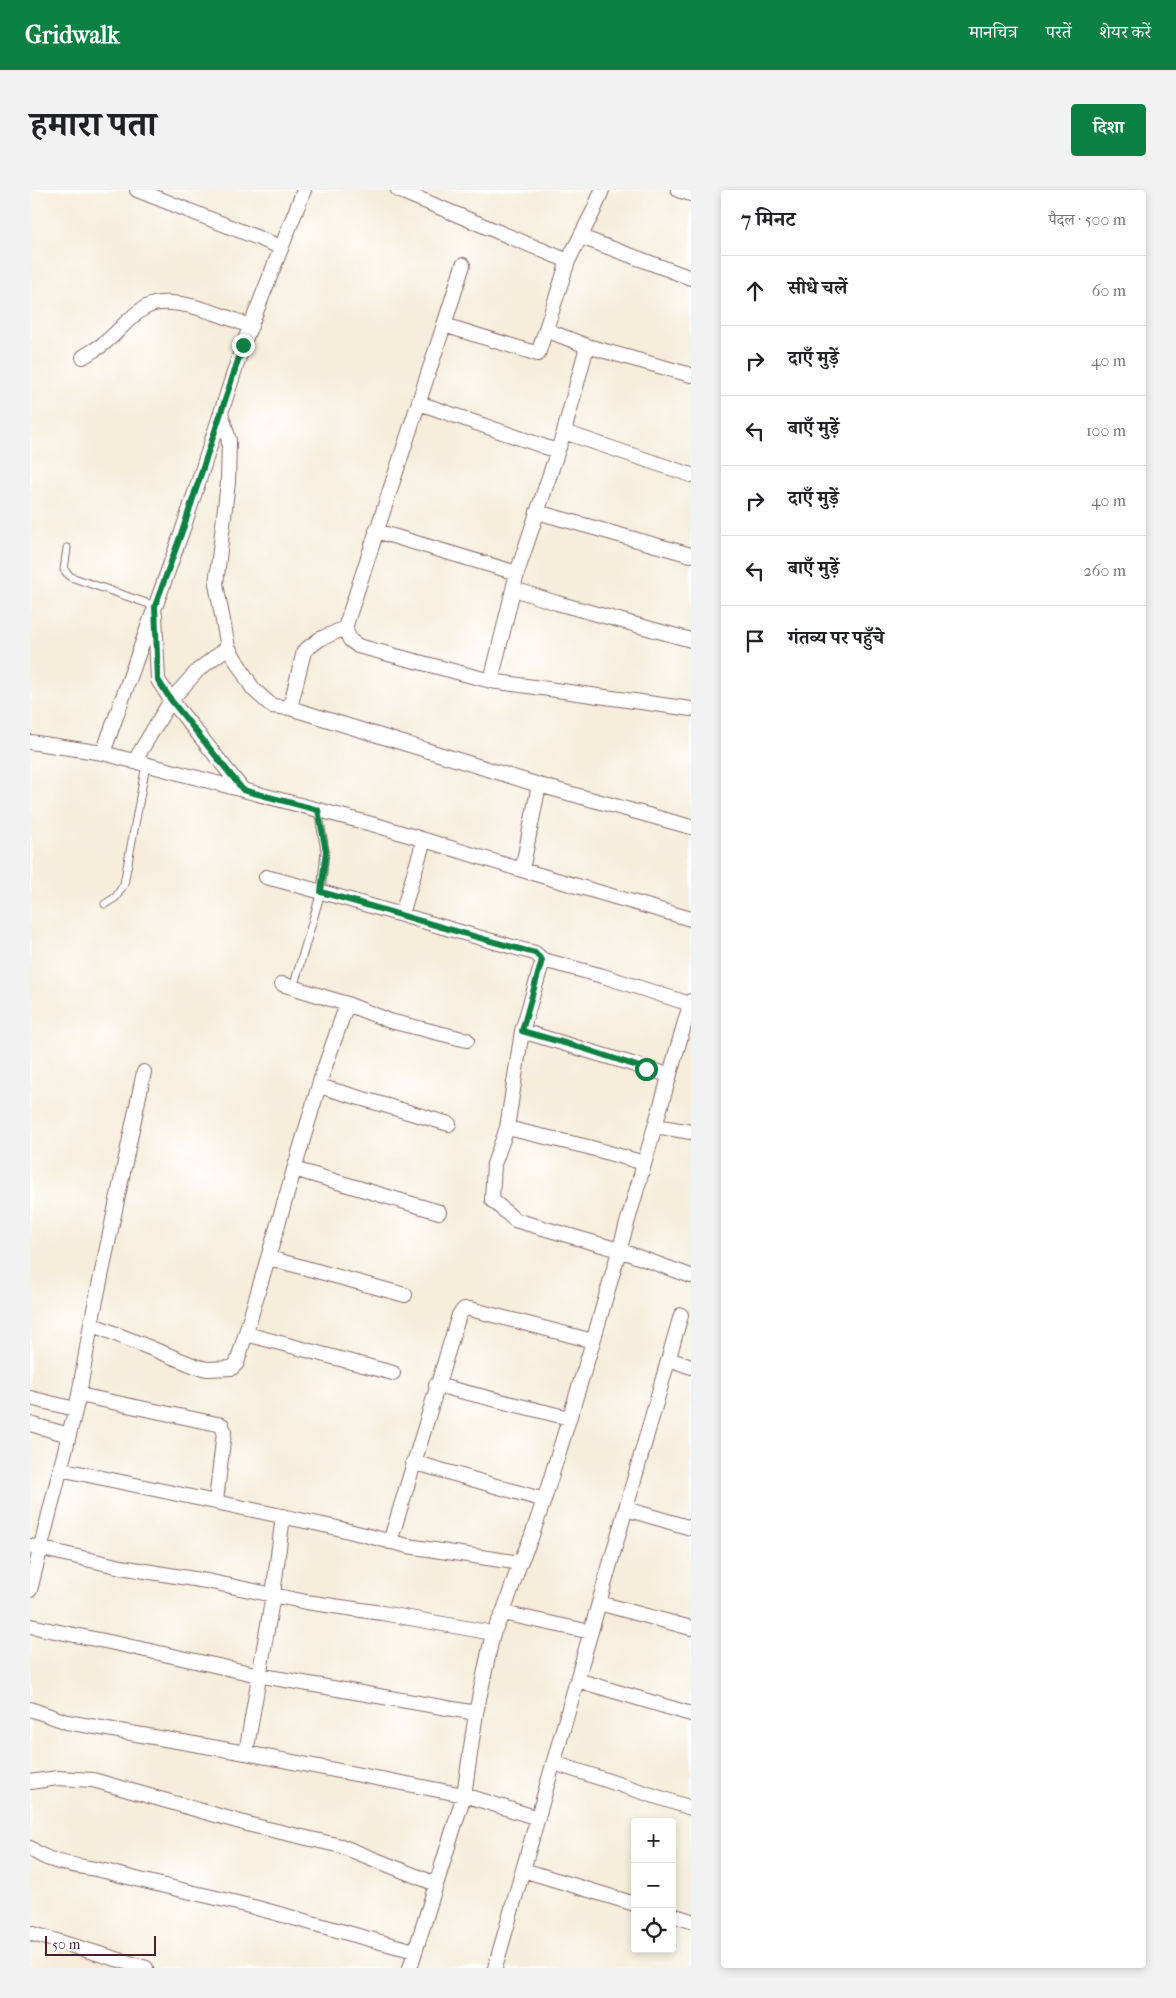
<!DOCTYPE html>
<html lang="hi">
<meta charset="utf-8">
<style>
:root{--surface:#fff;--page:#f2f2f2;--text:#202124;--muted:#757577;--line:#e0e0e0;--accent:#0b8043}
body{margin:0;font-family:"IM FELL French Canon","Noto Serif Devanagari",serif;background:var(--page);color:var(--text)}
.controls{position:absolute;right:15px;bottom:15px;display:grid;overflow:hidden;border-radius:5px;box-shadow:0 2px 8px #0003}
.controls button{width:45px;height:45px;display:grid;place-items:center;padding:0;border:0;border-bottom:1px solid var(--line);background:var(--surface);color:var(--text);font:25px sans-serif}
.scale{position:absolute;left:15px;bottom:12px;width:111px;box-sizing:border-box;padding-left:5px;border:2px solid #4a1f2b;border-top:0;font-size:14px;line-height:18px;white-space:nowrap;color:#4a1f2b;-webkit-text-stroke:4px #fff;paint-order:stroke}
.stop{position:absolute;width:15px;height:15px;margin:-11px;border:4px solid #0b8043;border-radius:50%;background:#fff}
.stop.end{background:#0b8043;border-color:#fff;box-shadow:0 1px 5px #0008}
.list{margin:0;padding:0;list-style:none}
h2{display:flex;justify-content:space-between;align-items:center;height:65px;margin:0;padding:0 20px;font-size:21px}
h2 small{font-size:16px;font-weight:400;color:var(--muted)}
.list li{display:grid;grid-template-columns:32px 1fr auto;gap:15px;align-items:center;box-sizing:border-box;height:70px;padding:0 20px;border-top:1px solid var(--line)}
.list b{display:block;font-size:19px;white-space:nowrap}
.list em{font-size:16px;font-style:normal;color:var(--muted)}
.icon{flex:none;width:28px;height:28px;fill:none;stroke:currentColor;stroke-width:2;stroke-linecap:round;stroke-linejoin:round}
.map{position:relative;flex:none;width:661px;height:1778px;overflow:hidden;border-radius:5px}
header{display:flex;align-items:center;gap:30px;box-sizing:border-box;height:70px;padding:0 25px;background:var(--accent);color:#fff}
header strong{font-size:24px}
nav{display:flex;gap:28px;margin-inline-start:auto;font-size:18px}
.intro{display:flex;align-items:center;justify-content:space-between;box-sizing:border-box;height:120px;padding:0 30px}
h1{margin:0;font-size:35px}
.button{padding:12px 22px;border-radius:5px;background:var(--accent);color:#fff;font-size:18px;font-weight:700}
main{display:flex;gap:30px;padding:0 30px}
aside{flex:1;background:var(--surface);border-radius:5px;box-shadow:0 2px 8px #0003}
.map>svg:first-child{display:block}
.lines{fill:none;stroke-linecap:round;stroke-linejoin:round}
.lane-casing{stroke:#866768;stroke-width:9}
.street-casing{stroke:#866768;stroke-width:16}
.lane{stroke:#fff;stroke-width:7}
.street{stroke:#fff;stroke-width:14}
.route{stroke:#0b8043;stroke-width:6}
</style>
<header>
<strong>Gridwalk</strong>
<nav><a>मानचित्र</a><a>परतें</a><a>शेयर करें</a></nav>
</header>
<div class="intro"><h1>हमारा पता</h1><a class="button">दिशा</a></div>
<main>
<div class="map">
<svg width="661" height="1778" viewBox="0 0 661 1778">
<rect width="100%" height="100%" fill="#fff"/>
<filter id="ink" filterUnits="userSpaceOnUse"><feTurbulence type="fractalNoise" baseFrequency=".02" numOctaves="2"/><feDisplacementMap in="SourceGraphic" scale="10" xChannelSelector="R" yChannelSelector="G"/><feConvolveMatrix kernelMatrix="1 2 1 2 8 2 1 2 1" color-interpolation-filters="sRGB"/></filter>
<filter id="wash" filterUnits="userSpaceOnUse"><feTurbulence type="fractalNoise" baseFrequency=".0096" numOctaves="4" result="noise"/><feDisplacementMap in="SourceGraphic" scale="20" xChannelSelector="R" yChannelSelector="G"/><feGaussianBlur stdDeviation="1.12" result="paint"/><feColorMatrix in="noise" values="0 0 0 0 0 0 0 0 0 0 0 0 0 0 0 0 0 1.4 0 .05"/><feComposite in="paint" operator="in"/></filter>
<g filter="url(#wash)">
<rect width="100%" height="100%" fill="#f6edda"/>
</g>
<g filter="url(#ink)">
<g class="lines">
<g class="lane-casing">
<path id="lane" d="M37,358L34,380L41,387L125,416
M75,714L86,707L94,694L116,575
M263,798L291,702L295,661L288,620"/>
</g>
<g class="street-casing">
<path id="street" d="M107,0L251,57
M274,0L213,155L154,336L73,563L349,636L492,680L661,729
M368,0L538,71L508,164L414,135L315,438L290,449L274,461L260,518L509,595L661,637
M648,0L661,4
M551,47L661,88
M538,71L564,20L572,0
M414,135L433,75
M516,140L557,156L534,242L487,383L461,491L661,519
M557,156L661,185
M53,167C59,163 66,159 72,155C88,143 99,126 116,117C142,103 194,127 221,136
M389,213L527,261
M191,223L199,250L198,292L186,394L198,457L223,499L242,516L260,518
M534,242L661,285
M507,322L661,365
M346,341L487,383
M484,399L527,413L661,450
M125,425L128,490L141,510L213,600
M315,438L320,450L328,456L461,491
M0,552L73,563
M104,572L141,510L168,480L198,457
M492,680L509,595
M236,687C326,710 415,739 505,763L513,770
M372,724L394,650
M252,794L317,814L360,831L437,850
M492,841L513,770L573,786L660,814
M289,896L419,934
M625,936L661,942
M477,938L492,841L639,885
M614,973L558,957L477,938L464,974L462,1010L485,1030L589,1060L661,1086
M264,979L409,1022
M239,1068L375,1105
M61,1134L165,1176L177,1179L202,1178L207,1173L292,885L317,814
M216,1144L363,1183
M639,1169L661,1177
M406,1195L539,1228
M49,1205L192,1235L194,1242L186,1311
M0,1208L45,1219
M0,1234L39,1245
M383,1272L514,1310
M30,1279L303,1337L378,1356L490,1373
M596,1319L661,1338
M360,1352L429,1125L434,1119H440L563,1151
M0,1356L91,1377L182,1392L276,1412L352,1423L463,1443
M0,1400L49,1205L61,1134L114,882
M569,1413L661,1438
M473,1423L561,1442
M0,1436L84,1453L233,1486L446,1523
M547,1490L661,1524
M0,1519L37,1532L216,1563L434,1605L508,1628
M216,1563L243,1405L253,1326
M524,1573L661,1618
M0,1592L28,1588L63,1590L221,1635L311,1656L406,1694
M0,1658C22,1676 53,1675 79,1682C133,1697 188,1707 242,1722C290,1735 337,1749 385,1761
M493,1680L605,1714
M642,1725L661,1731
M0,1743L116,1778
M380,1778L434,1605L446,1523L463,1443L473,1423L490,1373L501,1348L514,1310L562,1155L661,811
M465,1778L651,1125"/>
</g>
<use href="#lane" class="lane"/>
<use href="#street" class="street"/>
</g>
</g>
<g class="lines" filter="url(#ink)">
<path class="route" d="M213,155L154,336L125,416L128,490L141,510L213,600L288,620L296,661L291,702C362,722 433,744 505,763L512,770L492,841L552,858L616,879"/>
</g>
</svg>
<div class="controls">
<button>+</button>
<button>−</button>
<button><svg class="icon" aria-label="locate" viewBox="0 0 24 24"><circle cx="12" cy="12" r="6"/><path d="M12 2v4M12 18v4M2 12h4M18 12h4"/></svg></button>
</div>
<div class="scale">50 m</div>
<div class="stop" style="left:616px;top:879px"></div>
<div class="stop end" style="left:213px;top:155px"></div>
</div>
<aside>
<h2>7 मिनट<small>पैदल · 500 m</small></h2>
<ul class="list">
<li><svg class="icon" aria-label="ahead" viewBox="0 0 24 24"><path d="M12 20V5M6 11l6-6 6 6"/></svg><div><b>सीधे चलें</b></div><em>60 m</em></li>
<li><svg class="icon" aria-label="right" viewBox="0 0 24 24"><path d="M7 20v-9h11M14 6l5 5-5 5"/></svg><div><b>दाएँ मुड़ें</b></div><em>40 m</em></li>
<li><svg class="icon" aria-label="left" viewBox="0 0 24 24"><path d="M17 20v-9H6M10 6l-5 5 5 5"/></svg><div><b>बाएँ मुड़ें</b></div><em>100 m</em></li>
<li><svg class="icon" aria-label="right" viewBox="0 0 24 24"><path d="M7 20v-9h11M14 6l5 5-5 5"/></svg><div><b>दाएँ मुड़ें</b></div><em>40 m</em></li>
<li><svg class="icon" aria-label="left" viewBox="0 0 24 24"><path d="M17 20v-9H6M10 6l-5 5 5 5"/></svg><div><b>बाएँ मुड़ें</b></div><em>260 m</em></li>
<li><svg class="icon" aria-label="arrive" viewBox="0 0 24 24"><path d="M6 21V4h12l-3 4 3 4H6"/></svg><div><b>गंतव्य पर पहुँचे</b></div></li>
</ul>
</aside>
</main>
